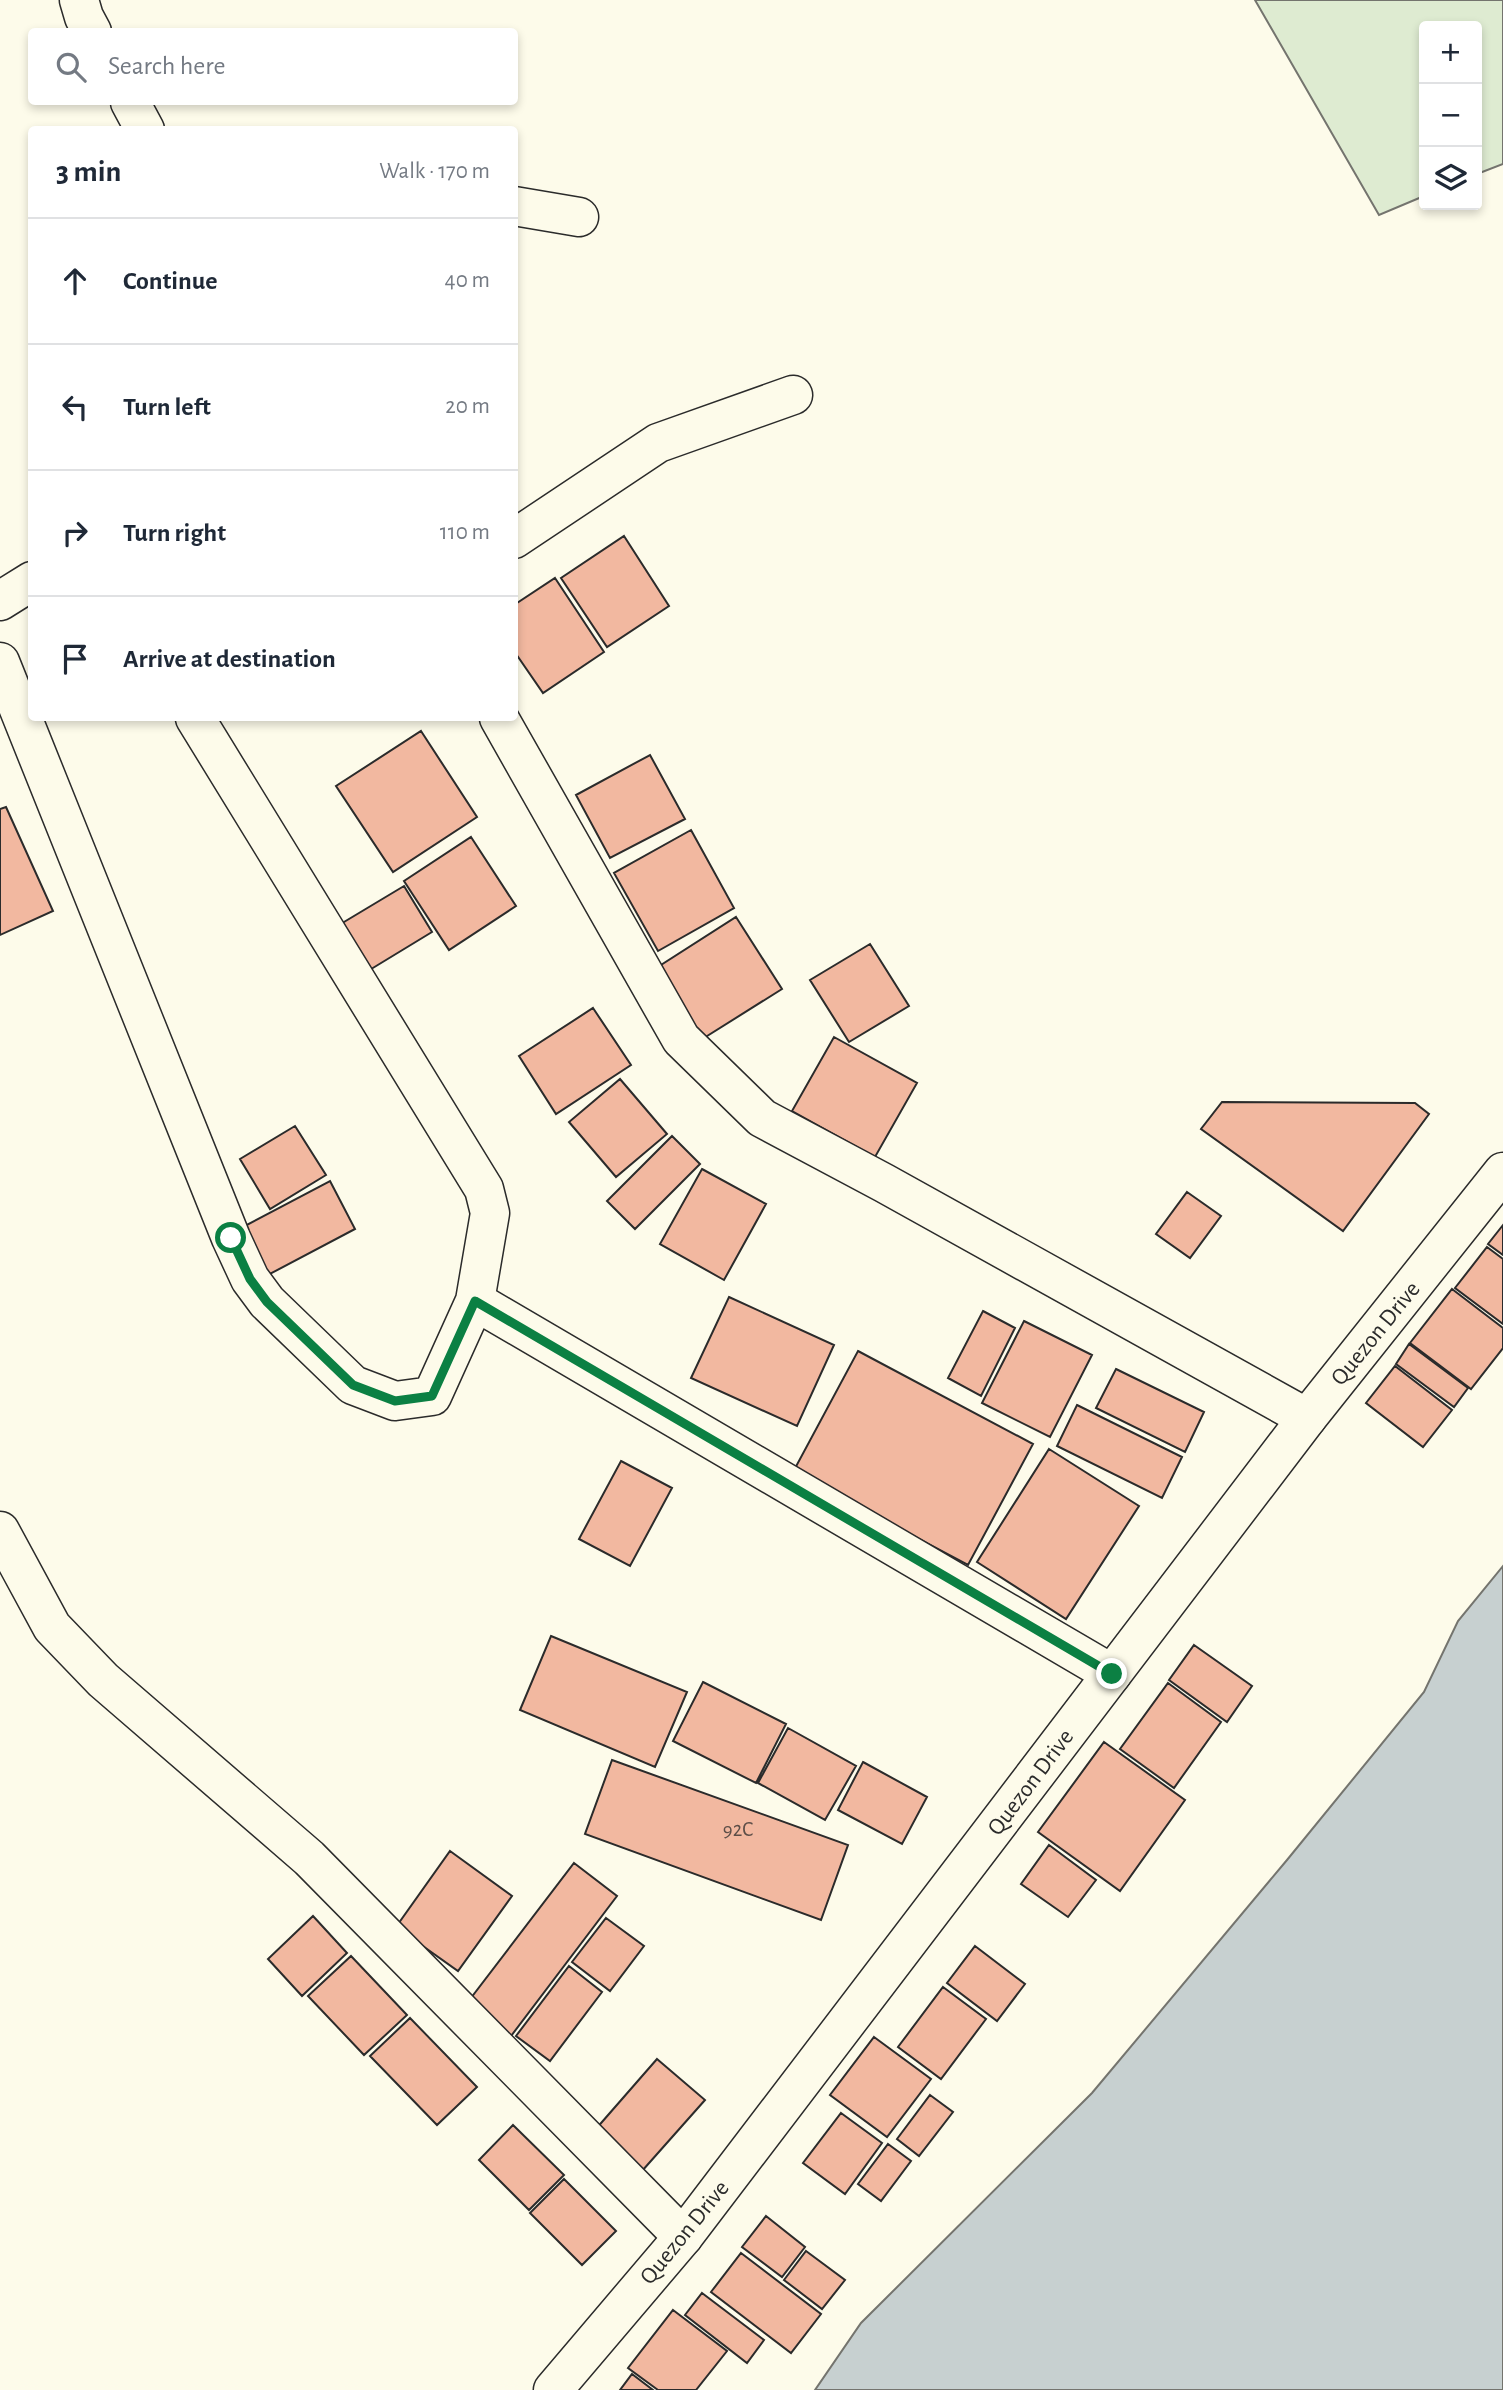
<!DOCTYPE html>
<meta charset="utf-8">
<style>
:root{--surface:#fff;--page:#f6f6f7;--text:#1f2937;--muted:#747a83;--line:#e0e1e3}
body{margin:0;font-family:"Alegreya Sans",sans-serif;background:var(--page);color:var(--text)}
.controls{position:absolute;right:21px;top:21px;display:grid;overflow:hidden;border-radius:7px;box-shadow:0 4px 10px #0003}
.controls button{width:63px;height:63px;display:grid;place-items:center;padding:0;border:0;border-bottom:2px solid var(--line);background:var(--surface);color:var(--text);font:35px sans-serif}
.stop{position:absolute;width:21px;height:21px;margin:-16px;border:5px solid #0b8043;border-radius:50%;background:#fff}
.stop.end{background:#0b8043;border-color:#fff;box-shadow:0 2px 7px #0008}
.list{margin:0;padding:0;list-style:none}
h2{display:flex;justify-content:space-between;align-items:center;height:91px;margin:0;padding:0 28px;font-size:30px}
h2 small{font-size:23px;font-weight:400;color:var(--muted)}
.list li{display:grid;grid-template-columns:46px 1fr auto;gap:21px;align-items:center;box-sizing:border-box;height:126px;padding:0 28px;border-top:2px solid var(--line)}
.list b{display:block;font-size:26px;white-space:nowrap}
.list em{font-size:23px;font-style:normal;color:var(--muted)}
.icon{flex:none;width:38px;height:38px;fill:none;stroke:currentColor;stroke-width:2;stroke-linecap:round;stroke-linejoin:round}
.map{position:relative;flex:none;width:1503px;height:2390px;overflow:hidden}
.search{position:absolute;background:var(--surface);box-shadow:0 4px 10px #0003;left:28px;top:28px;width:490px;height:77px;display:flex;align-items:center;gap:18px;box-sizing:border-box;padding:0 24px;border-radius:7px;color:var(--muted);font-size:26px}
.panel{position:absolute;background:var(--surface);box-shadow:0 4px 10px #0003;left:28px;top:126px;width:490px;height:595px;border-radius:7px}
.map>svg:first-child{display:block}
.green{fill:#deebd1;stroke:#74746e;stroke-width:2}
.water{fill:#c7d0d0;stroke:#74746e;stroke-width:2}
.building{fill:#f2b8a0;stroke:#2b2b2b;stroke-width:2}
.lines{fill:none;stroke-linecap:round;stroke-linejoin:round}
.minor-casing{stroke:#2b2b2b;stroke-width:41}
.highway-casing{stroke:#2b2b2b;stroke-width:41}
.minor{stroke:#fdfbea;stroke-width:38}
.highway{stroke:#fdfbea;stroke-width:38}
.route{stroke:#0b8043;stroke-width:9}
.labels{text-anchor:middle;stroke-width:5;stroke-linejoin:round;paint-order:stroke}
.number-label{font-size:21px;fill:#5d4e48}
.street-label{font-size:24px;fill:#2b2b2b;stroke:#fdfbea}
</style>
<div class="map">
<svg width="1503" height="2390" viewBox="0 0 1503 2390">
<rect width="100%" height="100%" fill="#fdfbea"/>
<path class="green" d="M1255,0H1503V164L1477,174V26H1424V196L1379,215Z"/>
<path class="water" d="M1503,1566V2390H815L861,2323L1092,2093L1287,1860L1424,1692L1458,1621Z"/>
<path class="building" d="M624,536L669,606L607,647L561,578Z
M555,578L604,652L543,693L514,651V605Z
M421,731L477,817L393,872L336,786Z
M650,755L685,819L610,858L576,795Z
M6,807L53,911L0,935V809Z
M691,830L734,908L658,951L614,873Z
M471,837L516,906L449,950L404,881Z
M404,886L432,932L363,974L334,928Z
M736,917L782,989L696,1043L650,972Z
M870,944L909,1006L849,1042L810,980Z
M593,1008L631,1065L556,1114L519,1056Z
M834,1037L917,1083L875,1157L792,1111Z
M620,1079L667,1134L616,1177L569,1122Z
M1222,1102L1415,1103L1429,1114L1343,1231L1201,1129Z
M295,1126L326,1175L270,1209L240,1159Z
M672,1136L700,1164L635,1229L607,1201Z
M702,1169L766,1204L724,1280L660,1244Z
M330,1181L355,1229L266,1276L241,1228Z
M1187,1192L1221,1216L1190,1258L1156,1234Z
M1503,1225V1255L1488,1244Z
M1487,1247L1503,1259V1324L1455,1288Z
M1452,1289L1503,1328V1348L1471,1389L1410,1343Z
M729,1297L834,1345L797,1426L691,1378Z
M983,1311L1015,1328L981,1396L948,1378Z
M1024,1321L1092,1355L1050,1437L982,1403Z
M1409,1344L1468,1388L1454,1407L1396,1364Z
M858,1351L1033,1444L968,1565L793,1472Z
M1395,1366L1452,1410L1423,1447L1366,1403Z
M1116,1369L1204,1412L1185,1452L1096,1408Z
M1077,1405L1182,1457L1162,1498L1057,1446Z
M1049,1449L1139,1506L1066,1619L977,1562Z
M621,1461L672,1488L630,1566L579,1539Z
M551,1636L687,1692L655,1767L520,1710Z
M1194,1645L1252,1686L1227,1722L1169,1680Z
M703,1682L786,1724L756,1783L673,1741Z
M1168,1683L1221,1722L1174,1788L1120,1749Z
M788,1728L856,1766L825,1820L758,1783Z
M1104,1742L1185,1800L1120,1891L1038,1832Z
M612,1760L848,1845L821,1920L585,1834Z
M863,1762L927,1797L902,1844L838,1810Z
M1049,1845L1096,1880L1068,1917L1021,1884Z
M450,1851L512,1896L458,1971L396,1927Z
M574,1863L617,1896L505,2044L461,2011Z
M313,1916L347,1953L302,1996L268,1959Z
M606,1918L644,1946L610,1991L572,1962Z
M975,1946L1025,1984L997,2021L947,1983Z
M351,1956L407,2015L364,2055L308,1996Z
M569,1966L602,1992L550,2061L516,2036Z
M943,1987L986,2019L941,2079L898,2047Z
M410,2018L477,2087L437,2125L370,2056Z
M874,2037L931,2079L887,2137L830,2095Z
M657,2059L705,2100L642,2171L595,2130Z
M930,2095L953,2112L919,2156L897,2139Z
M841,2113L882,2143L845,2194L803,2163Z
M513,2125L564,2175L529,2210L479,2160Z
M888,2144L911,2161L881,2201L858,2184Z
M564,2179L616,2231L582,2265L530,2213Z
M766,2216L805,2247L782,2277L742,2247Z
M806,2251L845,2280L822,2309L784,2280Z
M741,2253L821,2314L791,2353L711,2292Z
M702,2293L764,2340L747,2363L685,2315Z
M673,2310L727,2351L696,2390H658L628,2368Z
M632,2374L653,2390H620Z"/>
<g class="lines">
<g class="minor-casing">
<path id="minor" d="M79,0L84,17L92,32
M130,102L145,130
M514,206L579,217
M514,539L658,443L793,395
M0,601L32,581
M0,662L231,1238L250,1279L267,1302L353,1385L395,1401L432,1396L475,1301L490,1213L484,1189L195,718
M499,718L681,1039L762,1118L884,1183L1307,1418
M475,1301L1112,1674
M0,1531L52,1627L103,1680L309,1858L683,2237"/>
</g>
<g class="highway-casing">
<path id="highway" d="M553,2390L683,2237L1307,1418L1503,1172"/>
</g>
<use href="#minor" class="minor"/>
<use href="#highway" class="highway"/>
</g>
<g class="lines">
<path class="route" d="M231,1238L250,1279L267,1302L353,1385L395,1401L432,1396L475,1301L1112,1674"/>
</g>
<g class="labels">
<g class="number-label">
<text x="738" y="1836">92C</text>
</g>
<g class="street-label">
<text transform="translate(1375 1333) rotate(-51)" y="8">Quezon Drive</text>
<text transform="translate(1030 1782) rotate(-53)" y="8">Quezon Drive</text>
<text transform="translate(684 2232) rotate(-51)" y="8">Quezon Drive</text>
</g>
</g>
</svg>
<div class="controls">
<button>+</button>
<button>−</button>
<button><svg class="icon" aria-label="layers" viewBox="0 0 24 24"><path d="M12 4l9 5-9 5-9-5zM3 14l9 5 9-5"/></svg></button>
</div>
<div class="stop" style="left:231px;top:1238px"></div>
<div class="stop end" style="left:1112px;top:1674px"></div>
<div class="search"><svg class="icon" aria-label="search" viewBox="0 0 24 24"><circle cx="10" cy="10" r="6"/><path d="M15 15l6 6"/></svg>Search here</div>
<section class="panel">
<h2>3 min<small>Walk · 170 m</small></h2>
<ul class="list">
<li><svg class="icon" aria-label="ahead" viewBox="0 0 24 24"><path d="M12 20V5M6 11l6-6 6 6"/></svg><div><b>Continue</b></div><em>40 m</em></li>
<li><svg class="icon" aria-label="left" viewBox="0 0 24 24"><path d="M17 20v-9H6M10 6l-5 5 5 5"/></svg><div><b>Turn left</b></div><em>20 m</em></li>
<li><svg class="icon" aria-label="right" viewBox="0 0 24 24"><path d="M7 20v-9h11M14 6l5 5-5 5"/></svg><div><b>Turn right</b></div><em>110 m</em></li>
<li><svg class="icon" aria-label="arrive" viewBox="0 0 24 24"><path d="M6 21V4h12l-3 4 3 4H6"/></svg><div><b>Arrive at destination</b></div></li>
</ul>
</section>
</div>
